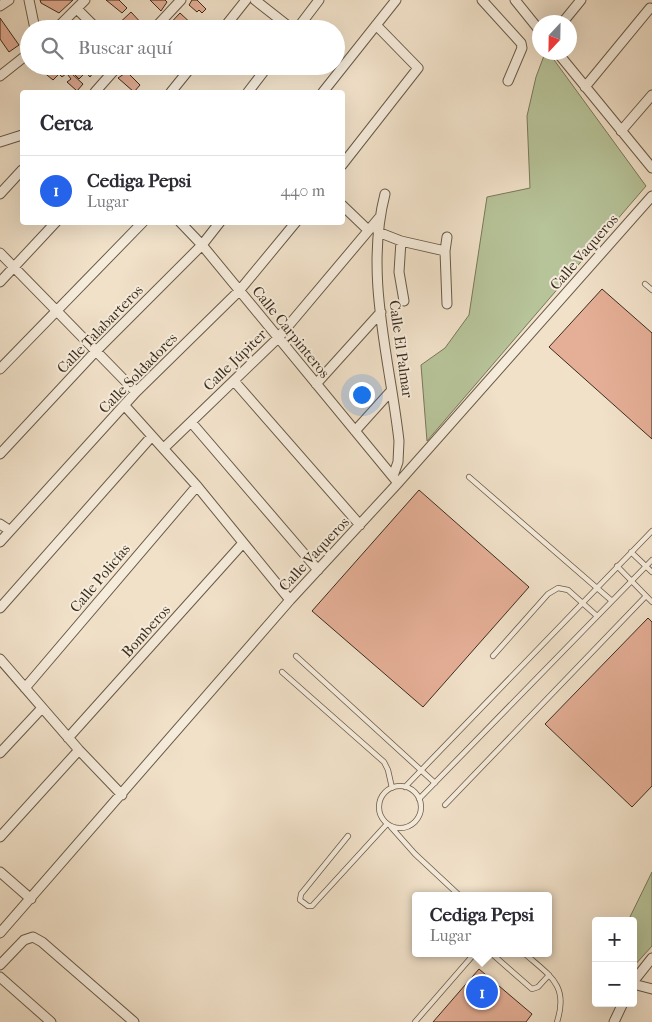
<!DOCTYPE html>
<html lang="es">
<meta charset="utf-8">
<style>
:root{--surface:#fff;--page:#f2f2f3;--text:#2b2b33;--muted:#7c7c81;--line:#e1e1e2;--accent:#2563eb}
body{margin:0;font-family:"IM FELL French Canon",serif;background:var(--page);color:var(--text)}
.controls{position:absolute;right:15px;bottom:15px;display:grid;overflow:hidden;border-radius:5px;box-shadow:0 5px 20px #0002}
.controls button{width:45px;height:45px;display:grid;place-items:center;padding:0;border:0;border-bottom:1px solid var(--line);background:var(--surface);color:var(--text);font:25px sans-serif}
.compass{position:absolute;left:532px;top:15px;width:45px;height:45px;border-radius:50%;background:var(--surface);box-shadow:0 5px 20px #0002;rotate:202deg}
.you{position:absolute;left:361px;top:394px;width:18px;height:18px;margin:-12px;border:4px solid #fff;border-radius:50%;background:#1a73e8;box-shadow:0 0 0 8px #1a73e833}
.badge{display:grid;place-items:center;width:32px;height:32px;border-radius:50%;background:var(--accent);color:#fff;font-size:16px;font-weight:700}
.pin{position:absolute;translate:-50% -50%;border:2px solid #fff;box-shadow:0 1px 5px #0006}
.popup{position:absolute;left:412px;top:892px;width:140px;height:65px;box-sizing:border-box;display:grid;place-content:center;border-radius:5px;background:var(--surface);filter:drop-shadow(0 1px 4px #0005);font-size:16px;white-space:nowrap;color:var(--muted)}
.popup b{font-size:19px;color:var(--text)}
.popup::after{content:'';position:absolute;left:50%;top:100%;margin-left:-10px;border:10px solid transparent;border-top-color:var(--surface)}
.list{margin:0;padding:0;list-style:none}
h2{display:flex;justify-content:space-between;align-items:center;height:65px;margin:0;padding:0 20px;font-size:21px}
h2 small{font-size:16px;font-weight:400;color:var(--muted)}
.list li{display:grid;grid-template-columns:32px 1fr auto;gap:15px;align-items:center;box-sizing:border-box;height:70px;padding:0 20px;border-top:1px solid var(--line)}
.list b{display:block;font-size:19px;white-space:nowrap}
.list p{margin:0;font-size:16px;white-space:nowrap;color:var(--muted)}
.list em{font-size:16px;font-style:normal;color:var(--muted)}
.icon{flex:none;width:28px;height:28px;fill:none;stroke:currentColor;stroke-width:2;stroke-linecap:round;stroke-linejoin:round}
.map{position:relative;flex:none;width:652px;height:1022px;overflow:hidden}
.search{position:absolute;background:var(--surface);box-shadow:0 5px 20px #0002;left:20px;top:20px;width:325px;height:55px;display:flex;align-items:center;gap:12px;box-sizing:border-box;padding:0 18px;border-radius:28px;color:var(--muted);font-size:19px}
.panel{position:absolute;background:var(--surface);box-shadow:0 5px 20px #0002;left:20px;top:90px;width:325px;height:135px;border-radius:5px}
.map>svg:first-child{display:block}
.green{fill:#b7c399;stroke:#79785b}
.building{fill:#e5af97;stroke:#3b2d1d}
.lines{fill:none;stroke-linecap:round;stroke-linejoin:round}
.service-casing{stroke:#685a48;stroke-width:6}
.minor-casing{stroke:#685a48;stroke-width:11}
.service{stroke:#f6ecdc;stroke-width:4.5}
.minor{stroke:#f6ecdc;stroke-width:9}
.labels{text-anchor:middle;stroke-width:4;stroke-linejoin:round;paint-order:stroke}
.street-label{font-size:15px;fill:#3b2d1d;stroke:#f6ecdc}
</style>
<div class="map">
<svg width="652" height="1022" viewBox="0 0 652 1022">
<rect width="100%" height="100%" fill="#f1e1c9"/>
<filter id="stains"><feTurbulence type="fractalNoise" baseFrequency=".004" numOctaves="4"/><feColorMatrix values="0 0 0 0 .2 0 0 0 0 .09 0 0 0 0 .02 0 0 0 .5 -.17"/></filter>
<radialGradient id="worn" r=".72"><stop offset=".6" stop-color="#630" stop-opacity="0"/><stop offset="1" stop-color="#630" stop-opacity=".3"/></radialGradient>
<path class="green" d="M545,53H549L646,186L427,441L421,365L445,348L469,315L487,197L530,188L527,116L536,77Z
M652,872V946L633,967V921H628Z"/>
<path class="building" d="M40,0H73L59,13L41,3Z
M106,0H119L127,8L122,13Z
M150,0H165L167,2L161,11Z
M192,0H197L206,9L202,13L199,10L197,12L189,5Z
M131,12L144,26L141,29H113Z
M180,13L195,27L194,29H165Z
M0,18L19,45L9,52L0,39Z
M36,66H58L60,72L64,70L67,73L62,77L59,74L53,80Z
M80,66H93L96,69L90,77Z
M95,66H106L107,67L101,73Z
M78,67L84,74L79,79L74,74L78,73Z
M127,72L140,85L134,92L118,78Z
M71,73L83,84L77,91L67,82L71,79L68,75Z
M602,289L652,333V439L549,347Z
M419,490L529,587L423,707L312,611Z
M648,618L652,622V786L632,807L545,724Z
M479,969L532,1014L526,1022H433Z"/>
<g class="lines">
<g class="service-casing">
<path id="service" d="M645,284L652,290
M469,477L612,601
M631,552L652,572
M617,566L652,602
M296,656L435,783
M493,656L548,594L558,588L568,590L597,616
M282,672L384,762L388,770L392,788
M379 807a21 21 0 1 1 42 0a21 21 0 1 1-42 0Z
M405,787L652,531
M419,799L652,560
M445,805L646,596
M391,827L415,854L460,896
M348,836L301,894L300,900L308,906H312L387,824
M491,953L532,989L538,987L549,975
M524,953C550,976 569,985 557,1022
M415,1022L475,953"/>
</g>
<g class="minor-casing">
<path id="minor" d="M29,0L35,29
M255,0L292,29
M482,0L521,43L522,48L508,81
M515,0L540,31
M0,6L9,0
M77,9L97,29
M563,22L581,0
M56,29L85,0
M154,29L181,0
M223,29L246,0
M297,29L319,0
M557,52L652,168
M0,76L29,53
M585,87L650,8
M95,92L118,66
M171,92L192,66
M248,92L268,66
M323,92L396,0
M621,131L652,95
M0,142L22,135
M342,165L418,68L376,25
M0,194L22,170
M385,194C364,275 390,360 399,441L398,462L393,476
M342,205L368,230
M180,222L202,245L398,483
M378,232L401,241L445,251
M401,241L399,272L404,301
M0,253L136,392
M0,282L56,222
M447,304L445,251L447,237
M0,369L143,222
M234,381L360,525
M316,384L381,312
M125,406L197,486L290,600
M191,422L318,570
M355,431L391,391
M164,448L278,338L379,218
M0,454L95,352L202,245L220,222
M0,524L9,530
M0,542L136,392L239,291L296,222
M0,608L152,436
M0,659L79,750L122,795
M25,688L197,486
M68,738L243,543
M0,753L42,708
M0,837L79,750
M0,872L31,899
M0,933L290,600L398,483L652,196
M0,965L24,940L33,937L42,942L134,1022
M0,977L51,1022
M633,982L652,958
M633,984L652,989
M614,1022L623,1003"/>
</g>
<use href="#service" class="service"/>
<use href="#minor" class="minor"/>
</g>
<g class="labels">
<g class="street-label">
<text transform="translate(584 252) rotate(-49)" y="5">Calle Vaqueros</text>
<text transform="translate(100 329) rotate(-46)" y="5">Calle Talabarteros</text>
<text transform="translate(291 332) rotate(51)" y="5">Calle Carpinteros</text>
<text transform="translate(401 349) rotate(82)" y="5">Calle El Palmar</text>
<text transform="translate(235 360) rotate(-44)" y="5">Calle Júpiter</text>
<text transform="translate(138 373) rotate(-46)" y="5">Calle Soldadores</text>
<text transform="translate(314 554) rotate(-47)" y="5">Calle Vaqueros</text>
<text transform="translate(100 578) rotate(-50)" y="5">Calle Policías</text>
<text transform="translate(146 631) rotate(-48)" y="5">Bomberos</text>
</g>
</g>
<rect width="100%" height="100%" filter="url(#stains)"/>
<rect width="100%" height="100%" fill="url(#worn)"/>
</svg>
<div class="controls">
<button>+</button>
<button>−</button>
</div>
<svg class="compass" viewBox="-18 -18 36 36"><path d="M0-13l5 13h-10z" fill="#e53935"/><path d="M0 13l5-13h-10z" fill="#7c7c81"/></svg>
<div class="you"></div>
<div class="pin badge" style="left:482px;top:992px">1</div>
<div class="popup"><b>Cediga Pepsi</b>Lugar</div>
<div class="search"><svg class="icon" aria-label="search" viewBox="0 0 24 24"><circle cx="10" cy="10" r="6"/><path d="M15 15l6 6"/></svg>Buscar aquí</div>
<section class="panel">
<h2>Cerca<small></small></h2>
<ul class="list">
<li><span class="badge">1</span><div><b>Cediga Pepsi</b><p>Lugar</p></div><em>440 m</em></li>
</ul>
</section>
</div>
